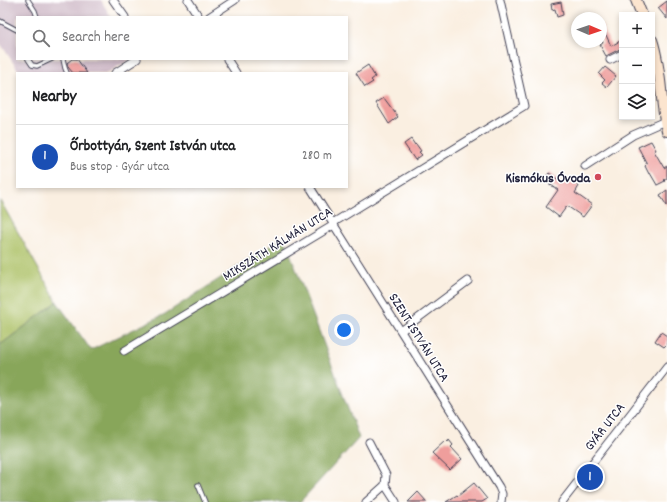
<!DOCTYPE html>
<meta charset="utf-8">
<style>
:root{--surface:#fff;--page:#f6f6f6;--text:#202124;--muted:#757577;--line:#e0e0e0;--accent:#db2777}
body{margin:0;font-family:Dekko,sans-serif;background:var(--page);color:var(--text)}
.controls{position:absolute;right:12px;top:12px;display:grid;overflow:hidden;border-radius:0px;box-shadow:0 2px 6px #0003}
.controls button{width:36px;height:36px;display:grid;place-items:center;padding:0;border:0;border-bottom:1px solid var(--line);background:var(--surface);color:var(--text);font:20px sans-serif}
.compass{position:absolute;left:571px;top:12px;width:36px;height:36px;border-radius:50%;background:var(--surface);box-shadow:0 2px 6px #0003;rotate:92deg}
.you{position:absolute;left:344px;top:330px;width:14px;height:14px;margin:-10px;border:3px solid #fff;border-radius:50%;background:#1a73e8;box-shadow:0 0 0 6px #1a73e833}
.badge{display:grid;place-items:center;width:26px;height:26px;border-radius:50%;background:var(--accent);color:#fff;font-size:13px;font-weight:700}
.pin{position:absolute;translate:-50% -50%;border:2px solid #fff;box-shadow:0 1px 4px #0006}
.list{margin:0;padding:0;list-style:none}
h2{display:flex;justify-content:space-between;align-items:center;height:52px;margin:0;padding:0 16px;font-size:17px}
h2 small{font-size:13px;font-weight:400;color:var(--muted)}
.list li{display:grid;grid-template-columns:26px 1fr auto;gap:12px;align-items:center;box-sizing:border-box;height:64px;padding:0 16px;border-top:1px solid var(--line)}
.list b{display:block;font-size:15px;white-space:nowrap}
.list p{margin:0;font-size:13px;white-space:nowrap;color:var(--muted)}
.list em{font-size:13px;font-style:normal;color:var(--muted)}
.icon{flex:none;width:22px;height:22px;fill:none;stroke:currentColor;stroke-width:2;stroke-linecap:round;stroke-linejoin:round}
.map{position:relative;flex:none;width:667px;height:502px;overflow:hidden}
.search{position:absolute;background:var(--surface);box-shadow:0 2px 6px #0003;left:16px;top:16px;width:332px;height:44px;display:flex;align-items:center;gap:10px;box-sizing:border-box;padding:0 14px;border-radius:0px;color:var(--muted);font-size:15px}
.panel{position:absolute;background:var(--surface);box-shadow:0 2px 6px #0003;left:16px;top:72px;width:332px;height:116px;border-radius:0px}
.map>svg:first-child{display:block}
.industrial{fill:#d1bdca}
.green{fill:#abc064;stroke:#667150}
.forest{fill:#88a65a;stroke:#55644a}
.building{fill:#ef9e9c}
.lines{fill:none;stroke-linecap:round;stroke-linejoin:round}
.lane-casing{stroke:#424154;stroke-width:5.5}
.street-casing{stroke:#424154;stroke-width:9}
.secondary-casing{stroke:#424154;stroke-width:12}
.lane{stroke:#fff;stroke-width:3.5}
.street{stroke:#fff;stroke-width:7}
.secondary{stroke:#fce5cf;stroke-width:10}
.poi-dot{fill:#d1495b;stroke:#fff;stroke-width:1.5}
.labels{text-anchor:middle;stroke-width:3;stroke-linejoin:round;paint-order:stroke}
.poi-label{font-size:14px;font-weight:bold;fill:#22223b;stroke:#fff;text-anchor:end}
.street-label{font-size:14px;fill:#22223b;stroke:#fff}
</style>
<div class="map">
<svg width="667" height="502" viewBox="0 0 667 502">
<rect width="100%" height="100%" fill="#fff"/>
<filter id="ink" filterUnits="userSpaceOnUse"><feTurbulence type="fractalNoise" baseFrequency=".025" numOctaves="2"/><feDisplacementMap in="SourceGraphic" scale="8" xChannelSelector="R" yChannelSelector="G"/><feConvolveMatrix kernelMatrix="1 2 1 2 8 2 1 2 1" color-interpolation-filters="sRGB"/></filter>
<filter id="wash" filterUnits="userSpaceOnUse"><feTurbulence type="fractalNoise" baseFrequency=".012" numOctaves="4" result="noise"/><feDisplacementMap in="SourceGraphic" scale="16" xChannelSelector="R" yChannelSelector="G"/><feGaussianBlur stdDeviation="0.9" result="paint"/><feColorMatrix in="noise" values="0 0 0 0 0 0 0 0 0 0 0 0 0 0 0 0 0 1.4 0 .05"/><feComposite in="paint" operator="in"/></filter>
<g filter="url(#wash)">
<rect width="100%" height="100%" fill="#faefe1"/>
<path class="industrial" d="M0,0H101L111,17H17V59H131L107,73H20L0,43Z"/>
<path class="green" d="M0,200L57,302L0,345Z"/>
<path class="forest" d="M284,237L359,438L300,502H0V345L57,302L91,350L165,314Z"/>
<g id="blocks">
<path class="building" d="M667,1V19L658,8Z
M561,2L563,15L557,17L555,9L552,10L551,4Z
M601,24L611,46L622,40V48L606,56L600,45L603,43L601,38Z
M72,59H77L87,73H73L68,67L67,63Z
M368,65L375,77L371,80L373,82L365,87L356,73Z
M605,67L616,76L607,87L602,83L605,80L599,74Z
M384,98L398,117L389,124L376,103Z
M411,139L415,145L416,144L421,151L419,152L422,155L415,160L404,144Z
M651,141L656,150L654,151L664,168L667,166V178L664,180L665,181L657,185L650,173L649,174L645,166L647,164L638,147Z
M549,173L563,183L567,178L579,186L575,193L592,205L583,217L567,206L559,217L546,207L558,190L544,180Z
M667,190V206L660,195Z
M661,332L667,336V344L664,347L655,341Z
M446,440L448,442L449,440L453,445L451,447L462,459L450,470L432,453Z
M474,483L487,499L482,502H446L457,495L458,496Z
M418,492L427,502H408Z"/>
</g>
</g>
<g filter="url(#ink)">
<use href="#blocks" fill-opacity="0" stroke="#424154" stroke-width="1"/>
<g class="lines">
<g class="lane-casing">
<path id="lane" d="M28,0L35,11L37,17
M0,21L17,30
M28,59L32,65L37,66L52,59
M63,59L65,68L67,73
M198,485L205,502"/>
</g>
<g class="street-casing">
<path id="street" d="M113,0L125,17
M188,0L199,17
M209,17L235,0
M227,59L236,73
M610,60L622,54
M115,73L137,59
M585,166L633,135L665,121
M310,187L499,487L502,494L501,502
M401,331L468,281
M124,351L332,226L336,221L524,106L500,0
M369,442L386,475L385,485
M366,502L385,485L396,502
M562,502L667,367"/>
</g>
<g class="secondary-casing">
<path id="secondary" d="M636,0L642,15
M652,40C662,70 660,101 667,131"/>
</g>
<use href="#lane" class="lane"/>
<use href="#street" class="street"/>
<use href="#secondary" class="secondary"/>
</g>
</g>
<circle class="poi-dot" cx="598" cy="177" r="4"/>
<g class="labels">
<g class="poi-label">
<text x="590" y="182">Kismókus Óvoda</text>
</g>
<g class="street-label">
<text transform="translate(277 243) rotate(-32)" y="5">MIKSZÁTH KÁLMÁN UTCA</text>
<text transform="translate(420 337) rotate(58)" y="5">SZENT ISTVÁN UTCA</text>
<text transform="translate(604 426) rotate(-52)" y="5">GYÁR UTCA</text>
</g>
</g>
</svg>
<div class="controls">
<button>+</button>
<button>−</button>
<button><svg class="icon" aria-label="layers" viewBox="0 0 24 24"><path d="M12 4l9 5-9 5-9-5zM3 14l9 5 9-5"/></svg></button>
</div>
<svg class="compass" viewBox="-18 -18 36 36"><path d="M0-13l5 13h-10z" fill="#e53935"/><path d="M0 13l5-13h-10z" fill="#757577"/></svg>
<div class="you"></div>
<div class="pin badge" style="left:590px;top:477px;background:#1a4fb4">1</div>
<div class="search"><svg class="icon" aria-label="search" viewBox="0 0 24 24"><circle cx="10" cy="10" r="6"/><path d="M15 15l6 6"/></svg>Search here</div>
<section class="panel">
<h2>Nearby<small></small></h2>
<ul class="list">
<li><span class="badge" style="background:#1a4fb4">1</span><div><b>Őrbottyán, Szent István utca</b><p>Bus stop · Gyár utca</p></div><em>280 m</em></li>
</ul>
</section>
</div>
